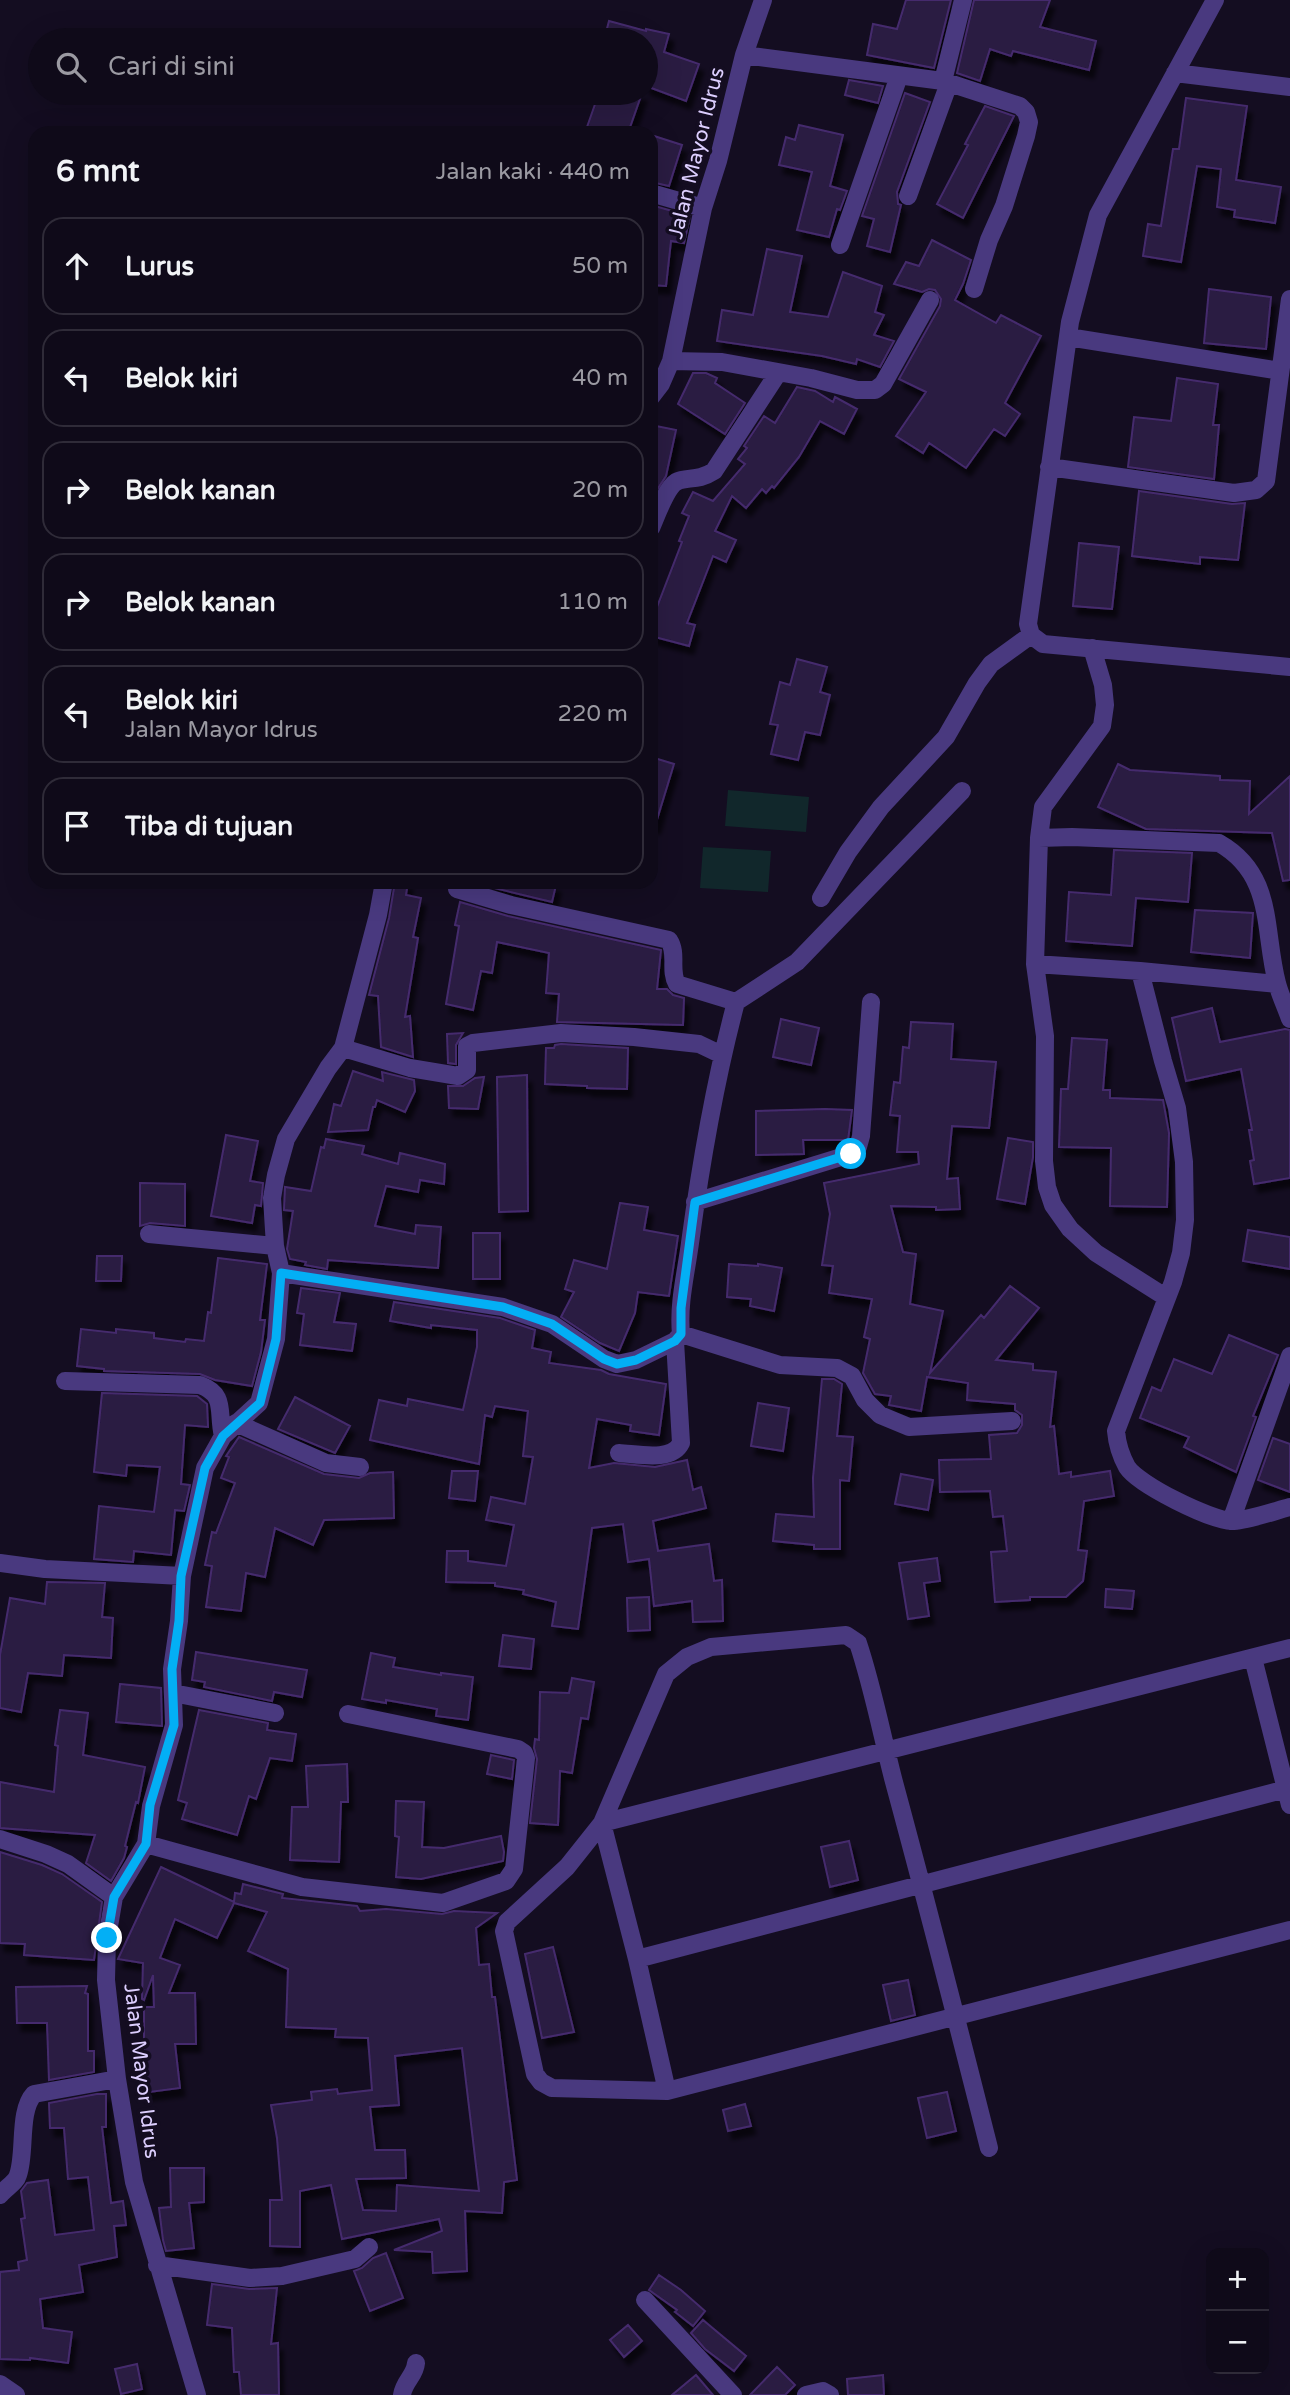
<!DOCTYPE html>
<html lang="id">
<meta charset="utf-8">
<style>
:root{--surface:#0f0a19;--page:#1d1826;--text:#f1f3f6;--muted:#9b9aa2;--line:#2f2b38}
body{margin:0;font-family:"Varela Round",sans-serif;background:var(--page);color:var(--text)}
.controls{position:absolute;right:21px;bottom:21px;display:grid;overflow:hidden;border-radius:14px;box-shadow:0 7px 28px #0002}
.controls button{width:63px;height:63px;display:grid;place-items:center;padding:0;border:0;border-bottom:2px solid var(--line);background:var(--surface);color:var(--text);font:35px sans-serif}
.stop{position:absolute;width:21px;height:21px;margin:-16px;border:5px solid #03aff5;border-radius:50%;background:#fff}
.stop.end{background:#03aff5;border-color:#fff;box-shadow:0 2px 7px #0008}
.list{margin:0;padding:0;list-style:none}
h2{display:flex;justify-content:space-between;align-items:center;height:91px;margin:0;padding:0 28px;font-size:30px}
h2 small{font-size:23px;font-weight:400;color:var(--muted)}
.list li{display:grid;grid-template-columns:46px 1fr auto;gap:21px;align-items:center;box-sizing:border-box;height:98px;margin:0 14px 14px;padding:0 14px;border:2px solid var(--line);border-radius:21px}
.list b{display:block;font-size:26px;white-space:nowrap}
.list p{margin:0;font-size:23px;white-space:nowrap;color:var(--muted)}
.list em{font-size:23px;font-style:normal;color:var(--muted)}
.icon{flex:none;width:38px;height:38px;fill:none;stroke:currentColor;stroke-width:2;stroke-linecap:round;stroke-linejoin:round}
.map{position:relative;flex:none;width:1290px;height:2395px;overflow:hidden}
.search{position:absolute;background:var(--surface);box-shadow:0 7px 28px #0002;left:28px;top:28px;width:630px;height:77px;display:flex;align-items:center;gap:18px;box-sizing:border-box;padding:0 24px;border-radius:38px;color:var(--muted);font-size:26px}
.panel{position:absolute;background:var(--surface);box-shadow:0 7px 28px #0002;left:28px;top:126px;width:630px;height:763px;border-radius:21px}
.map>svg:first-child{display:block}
.green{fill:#11272b}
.building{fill:#291a42;stroke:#452c6d;stroke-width:2;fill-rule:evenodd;filter:url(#shadow)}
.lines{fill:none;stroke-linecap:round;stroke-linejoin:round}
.street{stroke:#49397f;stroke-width:18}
.route{stroke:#03aff5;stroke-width:9}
.labels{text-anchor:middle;stroke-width:7;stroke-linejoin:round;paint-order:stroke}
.street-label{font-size:21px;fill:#dccefe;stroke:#140d21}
</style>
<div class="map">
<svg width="1290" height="2395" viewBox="0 0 1290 2395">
<defs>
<filter id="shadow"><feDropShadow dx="4.5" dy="8" stdDeviation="2" flood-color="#0009"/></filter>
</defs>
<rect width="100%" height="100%" fill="#140d21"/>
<path class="green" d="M728,790L809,797L806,832L725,826Z
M703,847L771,851L768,892L700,888Z"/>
<path class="building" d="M906,0H951L934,68L867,55L873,24L897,29Z
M974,0H1050L1040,27L1096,41L1089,70L1013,51L1011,56L990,49L980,81L957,73Z
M609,21L646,31V29L669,34L664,52L699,64L686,101L646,86V40H604Z
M849,80L883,86L878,103L845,95Z
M599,93H642L628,133H606L587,127Z
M905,93L930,102L897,192L898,204L901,205L890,252L867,246L874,219L862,216Z
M1186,98L1247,106L1236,180L1281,187L1275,223L1234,217L1235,210L1217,207L1221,169L1197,166L1181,262L1143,256L1148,224L1161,226L1173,149H1179Z
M985,106L1014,116L963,218L937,204L968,145L965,144Z
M799,125L843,135L830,186L847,191L840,210L837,209L829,237L797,230L812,172L779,165L786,137L795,140Z
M651,135L682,145L669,186L651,182Z
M651,205L690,216L684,243L671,241L666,286L651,285Z
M932,240L971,260L963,284L955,300L996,323L1001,315L1041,336L1005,403L1020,414L1005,436L994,429L966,468L929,443L923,453L896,436L926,392L899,379L940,306L941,299L935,290L929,289L922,292L894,284L906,262L919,266Z
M767,249L802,256L790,312L828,317L843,272L882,286L875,312L884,315L874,335L894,341L880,367L857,359L856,364L822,356L717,341L722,310L753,315Z
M1209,289L1271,297L1266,349L1204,343Z
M693,373H706L717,378L715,383L745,403L725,434L678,404Z
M1177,378L1218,384L1213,425H1219L1214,479L1128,467L1134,417L1171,421Z
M797,387L815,391L833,402L835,397L857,409L844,434L820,421L799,457L774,488L772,486L766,493L762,489L746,508L732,496L715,531L736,540L726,562L713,556L687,623L695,625L689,646L651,636L652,620L682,542L679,541L689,516L682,513L693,492L713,501L745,464L738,459L747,448L744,446L764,416L775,423Z
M651,425L676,430L666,476L651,499Z
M1139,491L1232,504L1245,503L1238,560L1200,557V564L1132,556Z
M1079,543L1119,547L1112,609L1073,606Z
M797,659L827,667L820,692L830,695L820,735L805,732L798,760L771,754L778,725L770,724L780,682L790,685Z
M651,757L674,764L655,826L651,825Z
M1118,764L1130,770L1220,776V780L1250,781L1249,814L1290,776V880L1283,881L1272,833L1146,829L1098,807Z
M1114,850L1192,853L1188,902L1136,898L1132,946L1066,941L1069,892L1111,895Z
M395,882H408L406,895L421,898L413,937L418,938L405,1017L410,1016L413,1057L381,1047L378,996L369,995L389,918Z
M491,882H543L556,885L552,902L490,887Z
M460,902L508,916L661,950L657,989H667L673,995L684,998L683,1025L557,1022L559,994L546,993L549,953L497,942L492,973L481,971L473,1010L446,1004L459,926L455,925Z
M1195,910L1253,913L1250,958L1191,952Z
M1212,1008L1220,1042L1285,1029L1290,1030V1178L1254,1184L1250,1161L1254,1160L1249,1130H1252L1241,1069L1186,1081L1172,1018Z
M781,1019L819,1028L811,1065L773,1057Z
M911,1022L953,1024L951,1059L996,1062L989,1128L952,1126L947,1179L958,1178L960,1209L936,1210V1207L891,1206L903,1252L916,1254L910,1304L943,1311L930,1373L981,1315L984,1318L1010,1286L1039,1308L996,1360L1033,1364V1370L1056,1372L1050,1427L1054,1426L1059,1474L1071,1472V1477L1110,1471L1114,1496L1084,1501L1078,1550L1087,1551L1083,1581L1066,1597H1030V1600L995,1602L991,1552L1007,1551L1003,1516L993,1517L990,1491L940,1492L939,1460L991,1459L989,1435L1017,1433L1022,1425V1415L1015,1410V1404L967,1400L968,1383L927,1377L921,1411L889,1405L891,1396L875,1394L863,1373L870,1339L864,1337L872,1299L829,1293L833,1266L822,1265L830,1214L824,1183L919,1164L918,1152H897L900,1116L890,1115L894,1082L900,1083L903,1047L909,1048Z
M463,1033L456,1045V1064L448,1063L447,1034Z
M1072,1038L1107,1040L1103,1090H1110V1098L1163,1100L1169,1133L1167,1207L1110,1206L1111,1148L1059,1147L1061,1089H1068Z
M561,1044L628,1048L627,1089L587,1088V1086L545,1084L546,1048H554L555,1045Z
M353,1071L383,1081L382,1072L414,1080L415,1091L405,1112L377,1100L375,1107H373L368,1130L328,1132L334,1104L341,1106Z
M527,1075L528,1211L499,1212L497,1077Z
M484,1077L478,1109L449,1108L448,1086H463L475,1078Z
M825,1109L852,1110L848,1140H803L804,1154L756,1155V1111Z
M226,1135L258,1141L250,1181L263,1183L261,1206L255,1205L252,1223L211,1216Z
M1008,1138L1033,1142V1157L1025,1204L997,1199Z
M326,1139L364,1146L362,1154L398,1164L400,1153L445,1164L444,1184L420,1180L418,1192L386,1186L375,1226L415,1234L416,1225L441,1227L438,1268L328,1260L327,1269L305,1265L306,1262L290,1259L287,1249L293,1211L284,1210L285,1187L311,1191L321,1147L324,1148Z
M140,1183L185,1184V1226L150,1223L140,1226Z
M620,1203L648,1207L644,1230L678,1236L669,1296L638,1292L635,1313L619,1351L600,1343L561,1317L574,1292L565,1289L574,1260L607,1269Z
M1248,1230L1290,1237V1269L1243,1261Z
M473,1233H500V1279H473Z
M97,1256H122L121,1281H96Z
M218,1258L267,1264L260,1320H265L261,1352L252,1386L215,1380L200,1374L104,1371V1369L77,1366L81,1329L116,1333V1329L154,1333V1338L185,1342L186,1339L204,1341L208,1312L211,1313Z
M729,1264L758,1266V1264L782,1268L774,1311L750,1306L751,1299L727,1297Z
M301,1288L340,1293L334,1322L356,1324L352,1351L300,1345L304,1314L297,1313Z
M394,1302L500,1318L535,1330L532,1348L551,1352L549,1363L601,1370L609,1374L666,1384L659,1435L630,1431L631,1425L597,1419L589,1468L614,1463L655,1467L687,1460L693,1490L701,1487L706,1508L653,1521L658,1551L709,1544L714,1581L722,1580L723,1621L693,1622L692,1601L654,1606L649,1559L628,1562L623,1524L592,1528L578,1629L552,1626L556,1602L523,1594L524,1590L495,1586V1583L446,1582L447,1551H468V1561L506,1566L514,1525L486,1520L491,1497L525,1504L533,1457L523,1456L528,1411L495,1406L492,1417L485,1415L479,1464L370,1440L379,1400L407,1406L408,1399L463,1410L477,1347V1330L431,1325V1328L390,1321Z
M1229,1335L1278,1355L1253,1416L1256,1417L1236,1472L1184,1447L1189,1437L1140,1418L1152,1387L1161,1391L1174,1359L1212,1374Z
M822,1379H834L842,1384L837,1436L853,1437L849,1481L840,1480V1549H814V1545L773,1541L776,1514L814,1517L813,1478Z
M102,1393L197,1396L207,1404L208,1427L185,1425L181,1484L190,1485L184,1511L175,1510L171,1555L134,1551L133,1562L94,1559L99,1506L154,1512L160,1467L127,1465L126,1476L94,1472Z
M295,1397L350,1426L335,1453L278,1429Z
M758,1403L789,1408L783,1451L751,1446Z
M239,1437L324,1474L359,1478L370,1473L393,1472L394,1518L324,1520L313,1545L275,1528L265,1577L246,1573L241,1611L206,1607L212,1566L205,1565L212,1532L216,1533L235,1483L221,1478L229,1457L226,1456Z
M1273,1438L1290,1444V1492L1258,1480Z
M452,1471H478L475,1501L449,1498Z
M901,1474L933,1480L928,1510L895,1504Z
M937,1558L940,1581L924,1583L929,1616L908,1619L899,1563Z
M47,1582L105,1583L102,1617L113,1618L111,1658L64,1655L62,1676L28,1673L21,1712L0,1708V1655L10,1598L45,1604Z
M1106,1589L1134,1591L1132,1609L1105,1607Z
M649,1597L650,1630L628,1631L627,1598Z
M503,1635L534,1639L531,1669L499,1666Z
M196,1652L307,1670L302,1697L274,1692L272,1701L204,1687L205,1682L192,1680Z
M371,1653L395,1658L393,1667L441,1675V1673L473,1677L468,1720L436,1716L437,1709L386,1700V1703L362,1699Z
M572,1678L594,1682L588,1719L581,1718L572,1773L560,1771L558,1825L530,1823L537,1759L534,1748L535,1739L539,1740L540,1692L569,1693Z
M120,1684L161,1688L162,1726L116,1722Z
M60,1710L88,1713L83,1755L145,1767L138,1803L136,1802L125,1846L127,1847L124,1858L111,1881L86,1863L95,1835L0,1828V1782L54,1792L58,1746L55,1745Z
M199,1710L268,1723L267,1730L296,1734L292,1761L270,1758L256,1799L249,1796L237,1835L182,1819L187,1803L178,1800Z
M491,1755L514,1760L512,1779L487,1774Z
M347,1764L348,1802H341L339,1862L290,1860L292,1807H308L306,1766Z
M396,1801L424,1802L422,1847L444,1848L501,1836L504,1852L503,1861L421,1879L396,1877L399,1837L395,1836Z
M849,1841L858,1880L830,1887L821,1847Z
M0,1852L42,1865L62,1874L102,1902L94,1960L24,1955L25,1944L0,1943Z
M161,1867L234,1902L235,1893L241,1894L243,1884L283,1894L282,1898L357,1906L360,1911L386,1909L442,1914L454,1911L497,1913L476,1928L479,1965L489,1964L492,1997H495L517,2180L504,2182L502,2213L465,2211L467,2271L433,2273L432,2252L394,2250L442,2231L439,2219L342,2239L331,2185L300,2191V2247L270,2246V2200H282L277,2138L271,2105L312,2100L311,2092L337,2089L338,2094L372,2090L368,2038L335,2037L336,2029L286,2027L288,1969L248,1951L267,1912L234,1903L217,1938L175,1919L160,1958L180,1965L169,1993H195L196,2044H175L180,2088L142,2093L139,2071L144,2070V2007H154L153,1975L144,2000L142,1999L143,1963L118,1959ZM462,2048L479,2191L397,2185L396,2211L363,2210L356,2179L406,2178L405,2150H375L370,2107L399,2105L395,2056Z
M553,1947L574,2032L542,2038L525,1954Z
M908,1980L915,2015L891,2021L883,1985Z
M87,1986L85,1993L88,1994V2051H94V2072L49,2080L47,2023H17L16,1987Z
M947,2092L956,2131L927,2138L918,2098Z
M97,2094H106V2127H102L111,2203L123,2201L126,2225L114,2226L117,2257L79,2265L83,2292L40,2299L43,2328L72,2332L68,2363L30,2358V2360L0,2359V2272L19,2270L18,2262L27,2260L21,2219L25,2218L21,2191L27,2183L48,2180L55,2235L94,2230L88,2177L68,2179L64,2128H50L49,2103Z
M745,2104L751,2126L728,2131L723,2110Z
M170,2168H204V2202L189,2203L194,2248L166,2251L163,2240L159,2208L171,2207Z
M386,2253L403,2298L370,2311L354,2271L362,2268L373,2258Z
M659,2275L681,2290L705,2311L693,2326L675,2312L677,2310L649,2290Z
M212,2284L249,2289L277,2288L271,2344L278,2343L279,2395H241L239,2372H234L232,2328L207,2325Z
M703,2320L746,2356L734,2371L705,2349L691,2333Z
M628,2325L642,2341L624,2357L610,2340Z
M137,2364L142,2389L121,2394L115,2369Z
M777,2367L795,2385L785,2395H750Z
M696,2375L713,2395H672Z
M883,2375L884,2395H848L847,2379Z"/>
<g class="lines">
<path class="street" d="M1215,0L1098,215L1070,322L1028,624L1031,635L1043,644L1290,667
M744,55L943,81L1020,106L1026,112L1029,122L1026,136L1004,206L989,240L974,289
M1175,73L1290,87
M943,81L963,0
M651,193L703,208
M908,196L949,83
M840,245L899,76
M1068,337L1280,371
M671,361L722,362L811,378L857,390H875L883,384L930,300
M651,397L661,384L671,361L703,208L718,161L744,55L763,0
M1049,467L1234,493L1256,490L1266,481L1290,299
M651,528C656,517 666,488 676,482C687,476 697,482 714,471L778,373
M1092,648L1103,685L1105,705L1102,726L1043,807L1039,838L1035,964L1045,1036L1044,1161L1047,1187L1053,1205L1070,1229L1096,1253L1167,1298
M1039,838L1072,837L1219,843C1275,875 1263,930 1277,983C1280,995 1286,1007 1290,1019
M457,889L511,905L669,940C678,954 669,970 677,984L736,1002
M821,898L848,852L881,807L946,737L977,683L991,664L1031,635
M1035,964L1140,971L1277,984
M1140,971L1163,1061L1177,1108L1184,1162L1185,1220L1181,1253L1173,1282L1116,1431C1117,1443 1121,1456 1127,1467C1139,1485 1210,1520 1232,1521C1246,1521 1275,1511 1290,1507
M343,1048L410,1068L458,1076L467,1070V1046L473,1043L561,1033L634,1037L699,1044L722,1055
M695,1202L851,1154L858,1147L861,1136L871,1002
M149,1234L275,1246
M281,1273L503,1307L552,1324L604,1359L617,1364L636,1360L675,1341L681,1334L780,1365L837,1368L852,1376L865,1400L880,1415L909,1427L1012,1421
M681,1334C678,1304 686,1273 690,1243C701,1162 715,1081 736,1002L797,962L962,791
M65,1381L200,1385C227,1395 217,1412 223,1436
M236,1423L326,1463L360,1467
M619,1453C638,1454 672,1462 681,1443L675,1341
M1231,1521L1290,1356
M0,1563L45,1569L182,1576
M1253,1658L1290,1805
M173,1693L275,1713
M0,1839L46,1854L68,1864L114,1897
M146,1844L302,1887L443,1903L506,1881L514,1869L526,1758L524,1753L518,1749L348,1714
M637,1959L1290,1788
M667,2091L637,1959L602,1823L1290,1648
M989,2148C958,2025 927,1904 894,1782C882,1736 873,1688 858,1643L846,1635L711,1647L687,1657L666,1674L602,1823L567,1867L507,1922L504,1931L535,2074L541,2082L552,2088L667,2091L1290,1930
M0,2195C5,2188 16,2183 18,2175C26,2153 18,2111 34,2094L117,2079
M157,2265L250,2278L282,2276L355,2259L369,2247
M645,2300L733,2395
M0,2384L16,2395
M197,2395L134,2182L117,2079L106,1980L107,1938L114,1897L146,1844L151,1806L174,1725L172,1669L179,1621L182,1576L205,1468L223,1436L259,1403L276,1339L281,1273L275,1246L272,1198L276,1175L286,1139L328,1068L343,1048L378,915L384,882
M402,2395C404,2381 415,2376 416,2363
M806,2395L823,2391L830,2395"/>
</g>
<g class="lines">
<path class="route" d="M107,1938L114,1897L146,1844L150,1805L174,1725L172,1669L179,1621L181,1576L205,1468L223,1436L260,1403L276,1339L281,1273L503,1307L552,1324L604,1359L617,1364L636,1360L675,1341L681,1334V1308L695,1202L851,1154"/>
</g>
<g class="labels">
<g class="street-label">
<text transform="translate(696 153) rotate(-76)" y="7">Jalan Mayor Idrus</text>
<text transform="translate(142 2071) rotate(83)" y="7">Jalan Mayor Idrus</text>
</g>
</g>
</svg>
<div class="controls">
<button>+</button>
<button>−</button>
</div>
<div class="stop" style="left:851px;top:1154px"></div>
<div class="stop end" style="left:107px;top:1938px"></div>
<div class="search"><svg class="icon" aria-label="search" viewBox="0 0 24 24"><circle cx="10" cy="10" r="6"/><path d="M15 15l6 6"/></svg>Cari di sini</div>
<section class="panel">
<h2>6 mnt<small>Jalan kaki · 440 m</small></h2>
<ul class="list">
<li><svg class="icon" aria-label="ahead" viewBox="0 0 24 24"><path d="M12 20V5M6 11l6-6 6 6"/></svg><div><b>Lurus</b></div><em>50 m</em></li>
<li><svg class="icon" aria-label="left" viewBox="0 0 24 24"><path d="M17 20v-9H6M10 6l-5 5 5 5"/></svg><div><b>Belok kiri</b></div><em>40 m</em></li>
<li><svg class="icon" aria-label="right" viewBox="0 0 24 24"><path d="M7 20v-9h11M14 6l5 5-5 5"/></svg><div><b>Belok kanan</b></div><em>20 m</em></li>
<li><svg class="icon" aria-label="right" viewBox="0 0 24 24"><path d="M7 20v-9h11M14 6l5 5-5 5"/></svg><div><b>Belok kanan</b></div><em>110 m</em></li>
<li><svg class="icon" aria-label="left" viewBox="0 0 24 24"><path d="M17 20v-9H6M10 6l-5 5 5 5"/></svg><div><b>Belok kiri</b><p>Jalan Mayor Idrus</p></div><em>220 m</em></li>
<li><svg class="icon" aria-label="arrive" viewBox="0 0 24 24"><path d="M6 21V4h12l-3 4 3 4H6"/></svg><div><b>Tiba di tujuan</b></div></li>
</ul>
</section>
</div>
